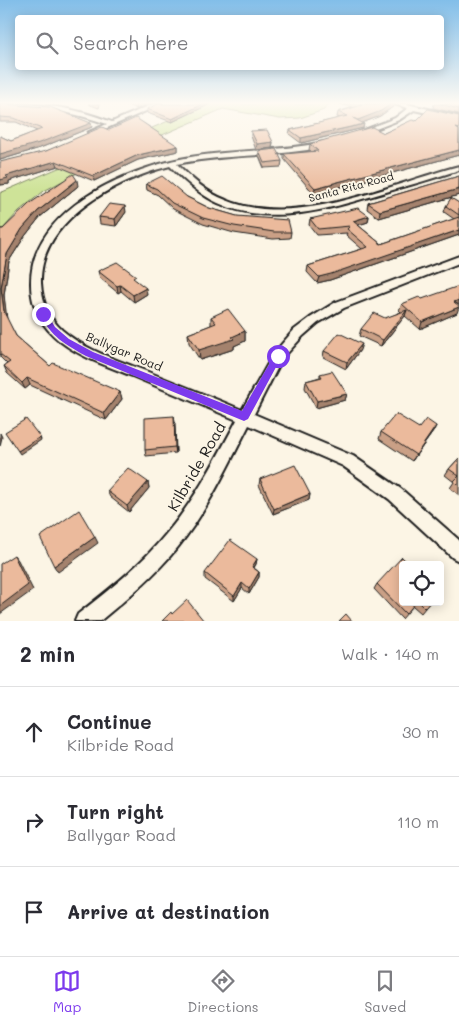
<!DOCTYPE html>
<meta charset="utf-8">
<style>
:root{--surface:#fff;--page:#f2f2f3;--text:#2b2b33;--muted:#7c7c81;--line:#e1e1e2;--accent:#7c3aed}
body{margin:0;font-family:Mali,sans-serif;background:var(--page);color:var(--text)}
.controls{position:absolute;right:15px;bottom:15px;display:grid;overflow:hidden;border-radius:5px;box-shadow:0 2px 12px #0003}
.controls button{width:45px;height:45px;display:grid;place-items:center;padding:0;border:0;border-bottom:1px solid var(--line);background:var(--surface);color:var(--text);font:25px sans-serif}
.stop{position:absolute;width:15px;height:15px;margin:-11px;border:4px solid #7c3aed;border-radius:50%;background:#fff}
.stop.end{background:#7c3aed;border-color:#fff;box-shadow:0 1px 5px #0008}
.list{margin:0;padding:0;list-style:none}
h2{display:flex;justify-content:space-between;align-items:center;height:65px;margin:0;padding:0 20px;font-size:21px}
h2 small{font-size:16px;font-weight:400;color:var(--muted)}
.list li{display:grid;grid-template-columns:32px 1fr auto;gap:15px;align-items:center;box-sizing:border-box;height:90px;padding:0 20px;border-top:1px solid var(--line)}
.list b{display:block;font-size:19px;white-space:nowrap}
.list p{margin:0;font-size:16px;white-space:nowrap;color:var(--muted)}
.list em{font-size:16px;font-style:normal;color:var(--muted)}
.icon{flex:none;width:28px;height:28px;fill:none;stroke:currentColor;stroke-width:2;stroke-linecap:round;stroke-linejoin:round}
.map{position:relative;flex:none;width:459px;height:621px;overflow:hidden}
.search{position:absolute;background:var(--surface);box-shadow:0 2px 12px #0003;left:15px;right:15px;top:15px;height:55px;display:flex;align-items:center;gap:12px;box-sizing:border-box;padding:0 18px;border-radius:5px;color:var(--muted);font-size:19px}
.sheet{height:335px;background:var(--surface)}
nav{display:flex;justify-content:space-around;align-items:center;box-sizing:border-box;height:70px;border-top:1px solid var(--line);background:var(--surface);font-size:14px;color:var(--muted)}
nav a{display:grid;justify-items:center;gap:2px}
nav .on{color:var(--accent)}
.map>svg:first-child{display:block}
.green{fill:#cee398;stroke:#75805a}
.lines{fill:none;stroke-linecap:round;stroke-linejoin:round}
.street-casing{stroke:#1c1c1c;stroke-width:4}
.street{fill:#fcf5e5;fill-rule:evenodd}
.wall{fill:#caa086;stroke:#1c1c1c}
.shaded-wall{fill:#a4826d;stroke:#1c1c1c}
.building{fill:#ebba9c;stroke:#1c1c1c}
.route{fill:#7c3aed}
.labels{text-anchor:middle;stroke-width:4;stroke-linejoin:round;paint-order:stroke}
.far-street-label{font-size:11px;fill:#1c1c1c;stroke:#fcf5e5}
.street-label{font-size:12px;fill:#1c1c1c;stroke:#fcf5e5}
.near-street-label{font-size:15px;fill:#1c1c1c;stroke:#fcf5e5}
</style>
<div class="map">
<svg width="459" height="621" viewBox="0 0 459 621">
<rect width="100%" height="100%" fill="#fcf5e5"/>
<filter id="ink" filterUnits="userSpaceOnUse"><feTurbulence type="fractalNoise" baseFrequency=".02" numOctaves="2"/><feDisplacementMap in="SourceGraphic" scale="10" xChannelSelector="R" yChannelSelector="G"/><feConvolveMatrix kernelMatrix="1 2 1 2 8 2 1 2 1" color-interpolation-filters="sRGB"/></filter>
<g filter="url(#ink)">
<path class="green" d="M208,104H328L324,110L300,118L280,119L223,109L92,165L44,191L19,211L0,232V193Z"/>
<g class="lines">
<g class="street-casing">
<path id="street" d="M0,104C44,104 70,106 112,122L153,104H162L91,135L88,133L89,132L107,124C72,111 37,106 0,107Z
M394,104H407L459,116V120L414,110L399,120L363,134H359V132L395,118L408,108Z
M324,142L328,144L327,146C277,158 226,153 177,164C191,178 207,193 226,200C295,229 391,184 459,166V170C435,178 410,185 386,192C332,208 272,228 218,203C200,195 184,180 170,166C117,179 39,220 41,283C42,301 48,317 62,330C85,350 115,359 143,370C176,383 209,396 242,410L274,353L294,330L310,318L336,302L459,256V263L344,308L318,323L303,336L282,359L254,414L353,456L401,489L459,540V561L453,558L389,499L343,466L249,425C228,466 207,511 178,547C155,575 128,598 100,621H75L78,614C109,590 141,565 166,534C195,500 216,459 237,420C202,405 167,391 132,376C108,366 82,358 61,342C42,327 31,308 31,284C30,218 105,180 160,164C213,148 270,154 324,142Z"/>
</g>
<use href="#street" class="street"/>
</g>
<path class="wall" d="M0,104L92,127L40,148L0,160V136L11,141L37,131L16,122H0Z
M88,104H100L99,108Z
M125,104H147L137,109Z
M210,104L172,122L147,113V109Z
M339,104H394V106L380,116L362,123L363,128L301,143L289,134L290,130L340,118L337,117L338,112L353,107Z
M434,104H459V114L433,108Z
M459,116V155L314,194L284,159V154L311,151L309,150L310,144L384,133L416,121Z
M109,130L178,146V151L138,160L94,181L58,166L9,181V184L0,185L46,151Z
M251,131L273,142L272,148L256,150L251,136Z
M259,151L282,161L281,167L264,168L259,156Z
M459,176V195L379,218L367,209L368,203Z
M146,184L187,197L209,208L291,232L290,238L273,239L234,233L203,224L173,209L158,195L147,190Z
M78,186L40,217L25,236L9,261L4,295L6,318L16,336L50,366L120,392L122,399L106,420L30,385L25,389L7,373L4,366L7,364L0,357V229H3Z
M459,203V235L330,280L317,283L307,272L308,266L362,249L346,235L347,233L317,235L309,225L310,219L369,216L368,222L358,225L381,244L454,219L444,212L446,206Z
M126,212L116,226L100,224L99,217Z
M98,271L137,281L147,294L134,302L121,291L118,293L100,278Z
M422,299L457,313L420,329L405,316L381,346L359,336L361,329L401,312L399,310L402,304Z
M211,317L245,331V341L234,346V349L200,360L189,343L188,334L211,325Z
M360,350L346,369L323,357L324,351Z
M320,374L347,394L345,400L316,408L305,388L306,381L320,377Z
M174,416L176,453L146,456L145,450Z
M436,426L433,432L412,461L379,439L381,432Z
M459,458V495L450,488L454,482L445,475L449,469Z
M260,479L310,494L309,500L273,514L259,485Z
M148,482L149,488L129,512L110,497L107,491Z
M257,559L256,564L254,568L259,572V577L249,594L242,588L234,601L205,579V573Z
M377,584L403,602H430L421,613L413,606L402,619L374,589Z"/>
<path class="shaded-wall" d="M139,104H147L137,109L136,105Z
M203,104H210L172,122V119Z
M391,104H394V106L380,116L357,125L358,120Z
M91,123L92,127L40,148L0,160V154Z
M364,124L363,128L301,143V138Z
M273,142L272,148L256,150L257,144Z
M178,146V151L138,160L94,181L93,176L138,155Z
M459,150V155L314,194L315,188Z
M56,161L58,166L9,181V184L0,185V180L6,176Z
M77,180L78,186L40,217L25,236L9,261L4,295L7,319L4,312L1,288L7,254L22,229L38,211Z
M459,189V195L379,218L380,211Z
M125,206L126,212L116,226L115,219Z
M369,216L368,222L352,227L353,221Z
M459,230V235L330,280L317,283L319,277Z
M120,285L121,291L118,293L117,286Z
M146,288L147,294L134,302L133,295Z
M459,300V305L454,302Z
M459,307L457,313L420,329L422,322Z
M407,310L405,316L381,346L383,340Z
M245,331V341L234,346V349L200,360L199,350Z
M362,344L360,350L346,369L347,362Z
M27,378L30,385L25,389L22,383Z
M120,392L122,399L106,420L104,413Z
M347,394L345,400L316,408L317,401Z
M174,416L175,422L176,453L175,447Z
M436,426L433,432L412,461L416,455Z
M0,433L2,437L0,446Z
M40,437L41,440L20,454L18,451Z
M148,482L149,488L129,512L127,506Z
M310,494L309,500L273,514L274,509Z
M95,537L98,543L58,572L54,566Z
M14,555L18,560L33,590L0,614V606Z
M257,559L256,564L251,572L252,567Z
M259,572V577L249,594V589Z
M242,583V588L234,601V596Z"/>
<path class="building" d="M0,104L50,107L91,123L39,143L0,154V136L11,141L42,129L14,118L0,117Z
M158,104H203L172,119L147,109Z
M360,104H391L381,111L358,120L353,118L364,124L301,138L290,130L347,116L338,112L362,105Z
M440,104H459V109Z
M428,109L459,116V129L456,128L459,130V150L315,188L284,154L318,151L310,144L372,127L384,133L412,120L416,121Z
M136,118L178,146L138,155L93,176L56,161L6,176L8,178L0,180V162L46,151L102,127L109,130Z
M267,130L273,142L257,144L251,131Z
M276,149L282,161L264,163L259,151Z
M73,174L77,180L38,211L22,229L7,254L1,288L4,312L16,336L50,366L53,363L120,392L104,413L27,378L22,383L4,366L10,362L0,354V229H3L29,204Z
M162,176L187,197L209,208L237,216L288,220L291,232H274L234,226L203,218L172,203L157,189L146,184Z
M459,176V189L380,211L368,203Z
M451,198L459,203V215L446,206Z
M109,204L125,206L115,219L99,217Z
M358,208L369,216L353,221L381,244L459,217V230L331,274L319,277L308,266L368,247L347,229L350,226L318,229L310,219Z
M117,262L136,276L133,278L146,288L133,295L120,285L117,286L98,271Z
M459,286V300L454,302L459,306V307L422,322L402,304L419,297L422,299Z
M228,309L245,331L232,337L234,339L199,350L188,334L216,323L211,317Z
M407,310L383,340L361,329L374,313L385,318Z
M339,333L362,344L347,362L324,351Z
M332,371L347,394L317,401L306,381L322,377L320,374Z
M396,414L419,428L426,419L436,426L416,455L381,432Z
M174,416L175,447L145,450V418Z
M26,419L40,437L18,451L5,432Z
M459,458V486L454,481L459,476L449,469Z
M295,465L310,494L274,509L260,479Z
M128,468L148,482L127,506L107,491Z
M79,510L95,537L54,566L40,537Z
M230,540L257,559L252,567L259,572L249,589L242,583L234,596L205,573Z
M14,555L28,585L0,606V564Z
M402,557L410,565H403V602H416L406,614L377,584Z
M187,600L204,621H162L171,612L172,614Z
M419,602H430L425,608Z
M346,614L352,621H339Z"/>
</g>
<linearGradient id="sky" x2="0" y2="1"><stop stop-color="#82bee9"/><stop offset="0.54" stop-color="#fefaf3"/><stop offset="1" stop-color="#fefaf3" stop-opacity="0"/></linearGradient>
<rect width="459" height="191" fill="url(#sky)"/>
<path class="route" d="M43,311L46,312L55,327L69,339L93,352L242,411L275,354L278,353L282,356L248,419L244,421L86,356C63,343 53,338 39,314Z"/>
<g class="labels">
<g class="far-street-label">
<text transform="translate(351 187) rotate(-15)" y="4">Santa Rita Road</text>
</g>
<g class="street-label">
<text transform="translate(124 352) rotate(23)" y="4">Ballygar Road</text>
</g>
<g class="near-street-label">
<text transform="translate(197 467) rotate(-60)" y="5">Kilbride Road</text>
</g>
</g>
</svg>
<div class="controls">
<button><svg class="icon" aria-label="locate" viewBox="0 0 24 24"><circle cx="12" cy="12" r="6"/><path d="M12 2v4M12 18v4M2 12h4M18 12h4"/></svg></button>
</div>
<div class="stop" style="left:278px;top:356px"></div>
<div class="stop end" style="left:43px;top:314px"></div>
<div class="search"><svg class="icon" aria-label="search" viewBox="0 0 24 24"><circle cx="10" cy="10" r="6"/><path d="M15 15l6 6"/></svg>Search here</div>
</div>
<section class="sheet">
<h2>2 min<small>Walk · 140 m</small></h2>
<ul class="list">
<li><svg class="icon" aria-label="ahead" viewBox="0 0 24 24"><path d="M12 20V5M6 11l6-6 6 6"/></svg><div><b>Continue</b><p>Kilbride Road</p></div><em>30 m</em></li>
<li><svg class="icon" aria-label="right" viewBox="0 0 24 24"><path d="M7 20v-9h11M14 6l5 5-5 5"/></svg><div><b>Turn right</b><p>Ballygar Road</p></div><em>110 m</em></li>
<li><svg class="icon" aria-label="arrive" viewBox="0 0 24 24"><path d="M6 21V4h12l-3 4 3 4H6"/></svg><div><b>Arrive at destination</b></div></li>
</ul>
</section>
<nav>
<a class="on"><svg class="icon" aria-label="map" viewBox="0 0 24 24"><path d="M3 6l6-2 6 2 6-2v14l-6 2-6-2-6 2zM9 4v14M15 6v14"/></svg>Map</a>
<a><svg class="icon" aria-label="directions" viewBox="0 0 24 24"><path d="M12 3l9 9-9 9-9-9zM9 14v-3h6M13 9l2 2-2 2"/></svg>Directions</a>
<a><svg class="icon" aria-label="saved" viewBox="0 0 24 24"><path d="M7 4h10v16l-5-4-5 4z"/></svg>Saved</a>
</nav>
